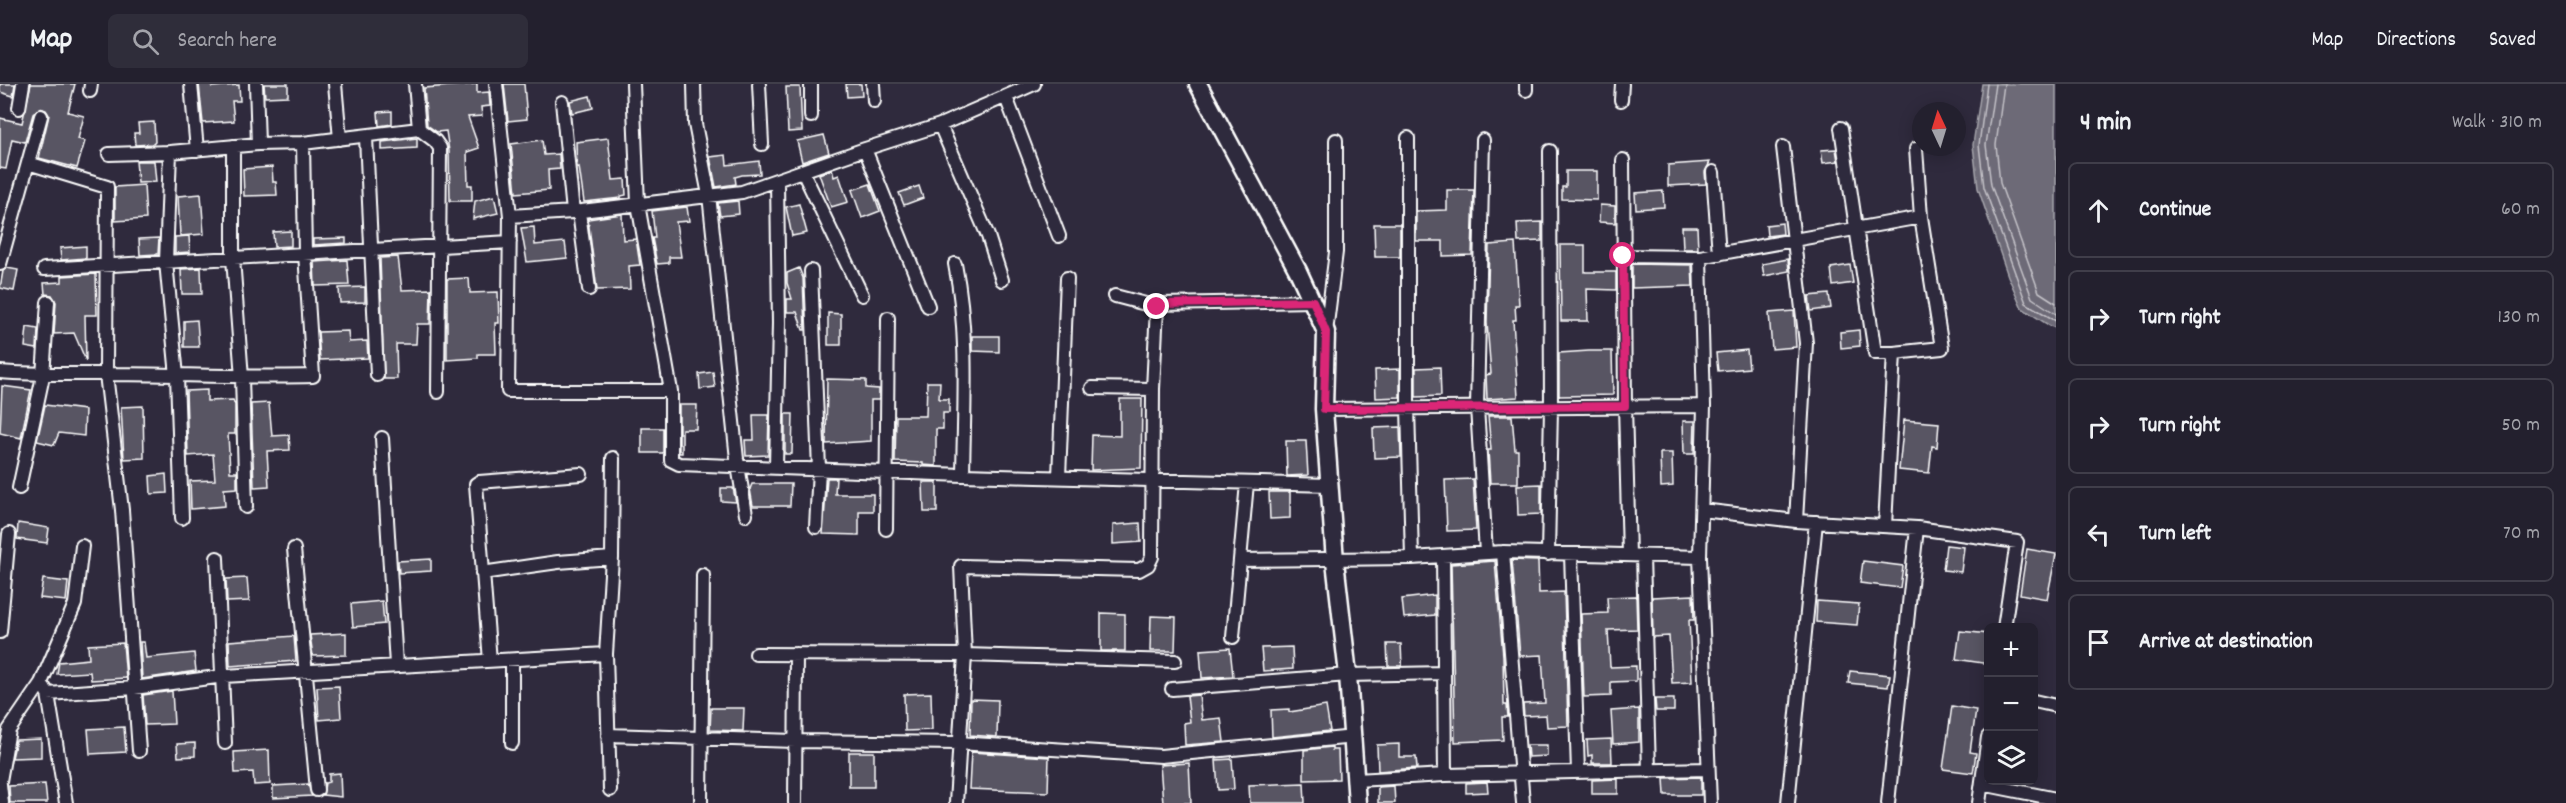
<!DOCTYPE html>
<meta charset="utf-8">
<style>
:root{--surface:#23202e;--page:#2f2d3a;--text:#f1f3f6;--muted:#a3a3aa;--line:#403e4a}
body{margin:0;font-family:Dekko,sans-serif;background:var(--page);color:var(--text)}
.controls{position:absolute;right:18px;bottom:18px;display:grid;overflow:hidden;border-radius:9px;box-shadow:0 3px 15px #0003}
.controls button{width:54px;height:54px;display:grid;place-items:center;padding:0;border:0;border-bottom:2px solid var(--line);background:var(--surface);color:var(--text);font:30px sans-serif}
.compass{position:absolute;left:1912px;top:18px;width:54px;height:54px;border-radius:50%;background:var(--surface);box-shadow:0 3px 15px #0003;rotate:356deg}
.stop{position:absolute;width:18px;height:18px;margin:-14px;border:4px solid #db2777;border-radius:50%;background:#fff}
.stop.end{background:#db2777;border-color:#fff;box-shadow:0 2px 6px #0008}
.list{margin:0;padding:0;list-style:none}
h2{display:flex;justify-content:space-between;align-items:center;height:78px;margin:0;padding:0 24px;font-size:26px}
h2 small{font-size:20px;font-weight:400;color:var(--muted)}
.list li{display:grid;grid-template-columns:39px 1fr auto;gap:18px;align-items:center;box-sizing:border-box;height:96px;margin:0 12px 12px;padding:0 12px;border:2px solid var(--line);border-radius:9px}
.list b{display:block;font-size:22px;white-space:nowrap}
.list em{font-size:20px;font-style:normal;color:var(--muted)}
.icon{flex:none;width:33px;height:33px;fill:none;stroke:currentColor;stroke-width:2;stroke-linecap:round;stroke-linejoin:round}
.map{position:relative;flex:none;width:2056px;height:719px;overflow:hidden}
header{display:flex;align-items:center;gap:36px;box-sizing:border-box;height:84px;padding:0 30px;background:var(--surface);border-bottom:2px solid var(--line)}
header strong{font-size:28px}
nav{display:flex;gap:33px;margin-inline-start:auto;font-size:21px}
.search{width:420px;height:54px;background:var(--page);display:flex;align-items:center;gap:15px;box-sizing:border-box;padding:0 21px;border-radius:9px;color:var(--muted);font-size:22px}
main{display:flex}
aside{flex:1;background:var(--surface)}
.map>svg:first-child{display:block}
.water{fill:#6d6a77;stroke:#a7a6ad;stroke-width:1.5}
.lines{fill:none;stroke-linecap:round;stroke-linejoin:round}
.shore{stroke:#c5c3c9;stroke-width:1.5}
.building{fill:#595564;stroke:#fff;stroke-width:1.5}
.street-casing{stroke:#fff;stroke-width:16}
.secondary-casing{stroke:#fff;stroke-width:21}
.street{stroke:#2f2a3d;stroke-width:12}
.secondary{stroke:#2f2a3d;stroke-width:16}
.route{stroke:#db2777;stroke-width:8}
</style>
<header>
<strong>Map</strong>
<div class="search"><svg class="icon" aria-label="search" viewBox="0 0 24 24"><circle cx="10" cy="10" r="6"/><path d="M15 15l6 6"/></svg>Search here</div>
<nav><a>Map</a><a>Directions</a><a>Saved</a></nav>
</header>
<main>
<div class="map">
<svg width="2056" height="719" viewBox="0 0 2056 719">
<rect width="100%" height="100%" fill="#2f2a3d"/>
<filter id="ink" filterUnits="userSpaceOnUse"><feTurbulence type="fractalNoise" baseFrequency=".0167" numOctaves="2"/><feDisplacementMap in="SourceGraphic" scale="12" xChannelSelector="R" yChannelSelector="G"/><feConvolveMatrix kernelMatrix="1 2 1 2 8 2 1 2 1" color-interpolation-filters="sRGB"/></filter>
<g filter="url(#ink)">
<path class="water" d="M1982,0H2056V244L2050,242L2022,224L2008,192L1978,104L1973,61Z"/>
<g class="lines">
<path class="shore" d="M1987,0L1979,61L1984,103L2026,219L2056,237
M1995,0L1986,61L1991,101L2032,214L2056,230
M2004,0L1996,61L2000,99L2039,208L2056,219"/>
</g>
<path class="building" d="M0,0H15L13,12L0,8Z
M31,0H75L68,28L84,32L78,55L85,57L77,84L39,74L49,31L46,26L40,24L33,30L25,58L12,55L6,85L0,84V34L22,39Z
M199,0H212V3L239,1L240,17H232L234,37L203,39Z
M264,0H288V12L265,13Z
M477,0V9L489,8L490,22L481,23L482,32L468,33L479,64L467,68L468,101H472V117H450L449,67L446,47L437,48L427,41L424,4Z
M504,0H524L527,35L508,37Z
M846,0H861L862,12L847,13Z
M786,3H800L802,47L788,48Z
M590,12L593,24L572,29L570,17Z
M392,27V40L379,42L378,28Z
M154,38L155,58L153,60L135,61L134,49H139L138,39Z
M824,51L829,69L802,78L797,57Z
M417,54V64L382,66V58Z
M608,54L613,96L625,95L626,111L621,112V114L584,118L579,83L577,84L576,58Z
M542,56L544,71L559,70L560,85L548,86L549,106L516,109L511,60Z
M1836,65L1838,77L1823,79L1821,66Z
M726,71L727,81L759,77L760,90L742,91L735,93L736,100L716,103L710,73Z
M136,77H154L156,98L138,99Z
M1710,78L1705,88L1706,100L1668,102V81Z
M272,83L273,98H276L277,111L244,112L243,85Z
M832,85L834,93L839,91L848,118L831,123L819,90Z
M1566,87H1597V116L1562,115V103H1566Z
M870,100L880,127L862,134L852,106Z
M144,101L146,135L115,137V103Z
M919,102L923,114L904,121L899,109Z
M1447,106H1474L1472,171L1443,172V157H1416V127L1447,126Z
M1663,107L1664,123L1636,125L1635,109Z
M201,110L204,150L180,152L178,112Z
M494,112L498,129L473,135L475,117Z
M738,117L739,130L720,132L718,119Z
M799,120L807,149L792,152L786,123Z
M1600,121L1615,122V139L1599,138Z
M687,123L689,137L676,138L681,173H669V179L657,180L652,154H655L652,127Z
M622,130L623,156L636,155L640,181L629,182L630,205L597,206L588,135Z
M1542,138V157L1518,158L1517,139Z
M1782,139L1783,150L1767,152L1766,141Z
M1374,140H1400V173H1375Z
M534,143L535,161L565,158L567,174L527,178L521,144Z
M1682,143H1697L1698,165H1683Z
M291,147V162L274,163L273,148Z
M189,152L190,168L175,169V153Z
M159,154L158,170L140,171L139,155Z
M346,154V159L313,161V155Z
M1515,159L1519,221H1515L1516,236H1513L1518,313L1487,315L1486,291L1491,290L1487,239L1489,161Z
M1560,161H1585V188H1616V206L1587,205L1588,237H1561Z
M86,162V174L61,176L60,164Z
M398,173L402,206L431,205L430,240H417L416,260H396L397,295H384L380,174Z
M1788,175L1789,187L1764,192L1762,180Z
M347,176L349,201L315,202L314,178Z
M1632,180L1692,181L1693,202L1632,204Z
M1850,181L1853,199L1833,202L1831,184Z
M7,184L18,186L14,207L0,204L3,187Z
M201,184L202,210H182L181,185Z
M799,184L803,194L805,246H803L797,228H787V215H792L787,199V189Z
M96,190L97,231H85L86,277L74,249L54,250L56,218L52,211L45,210L44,199L62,198V192Z
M469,194L470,209L498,208L499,239H495L496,270H478V274L447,276V195Z
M365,203V218L340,219L339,204Z
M1829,210L1831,224L1811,227L1809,212Z
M1794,227L1796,263L1772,265L1769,229Z
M828,229L841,230V261H828Z
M197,236L199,263H184V237Z
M27,243L38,245L37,265L25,263Z
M1859,246L1860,262L1841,264L1840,248Z
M348,247L349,258L367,257L368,274L320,276L318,248Z
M972,252H999V268L972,267Z
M1747,266L1749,284L1718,287L1716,269Z
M1589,267H1612L1613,311L1559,312V269Z
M1440,283L1441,312L1416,313V284Z
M1400,285V313L1376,314L1375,286Z
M713,288L715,303L700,305L699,290Z
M827,295L866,296V304L879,305V316H871V357L826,360Z
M927,298H940L939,315H949V329H943V345H936V382L923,381V379L895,378L896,332H926Z
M2,302L31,306L21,354L0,349Z
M207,306V317L233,316L235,321V350H228L230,388H237V404L224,405L225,422L191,425L190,397L215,396L213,370L188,372L186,307Z
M1120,315H1142L1141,384L1091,386L1092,351L1120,352Z
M269,319L272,352L289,351L290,366L267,367L269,402L254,403L251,320Z
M45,321L85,326L84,352L59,349L54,361L37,357Z
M679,321H697L696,345H682V369H679Z
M143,322L144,374L124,375L121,323Z
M785,330H793L792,370H785Z
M753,331H769L768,371L746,372L745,356H754Z
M1488,332H1512L1515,366H1518V399H1490L1488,366H1491Z
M1904,336L1939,339L1937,363L1932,362L1929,389L1899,386Z
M1683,337H1695L1694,370H1684Z
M1400,343L1401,373L1374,374L1373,344Z
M642,344H663V369H642Z
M1286,357H1306L1308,391L1287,392Z
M1660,369H1672L1673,402L1661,403Z
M166,390L167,409L151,410L150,392Z
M827,394H836L835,410H873V427H859V451L823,450Z
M1473,395L1476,446L1447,447L1445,396Z
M923,398H937V428H924Z
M752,400H791L790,422H753L750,405Z
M1541,400V430L1518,431L1517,401Z
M721,404H733L736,418L721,417Z
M1269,408H1290V434L1270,435Z
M18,439L49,444L47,459L17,455Z
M1140,439L1141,458L1113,460V441Z
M1946,461L1964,463L1961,488L1943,486Z
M2027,465L2056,470L2047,515L2020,510Z
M431,475V487L399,489L398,477Z
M1512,476L1538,477L1539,509L1564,508L1568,642L1547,643L1546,631L1524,632L1523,620L1545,619L1542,571L1520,572Z
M1495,477L1503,572L1504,621H1507L1508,633H1502L1503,656L1455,658L1451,480Z
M1863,477L1903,482L1900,504L1860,499Z
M247,494L249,517L227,518L226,495Z
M43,495L68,498L66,517L40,514Z
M1435,511V531L1404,534L1402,515Z
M1693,511L1694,536H1689L1692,598L1672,599L1669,552L1653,553L1652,513Z
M1636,512L1637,545L1608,546L1610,583L1636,582V597L1611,598V612L1584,613L1581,530L1608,529L1607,513Z
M382,517L384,540L353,543L351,520Z
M1817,517L1859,520L1857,541L1816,538Z
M1101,529L1125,530V567H1101Z
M1151,532L1176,533L1175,567H1150Z
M1960,547L1989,550V580L1956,575Z
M346,549V571L313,572L310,551Z
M294,552L296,577L230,582L229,557Z
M140,558H144L146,574L194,569L196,587L142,595Z
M123,559L126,594L91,596L90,588L57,590L59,578L89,575L88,561Z
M1387,560H1401L1402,582H1388Z
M1292,563L1293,585L1263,587L1261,564Z
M1230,564L1233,592L1202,594L1200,566Z
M1850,587L1890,591L1888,603L1848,599Z
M339,602L341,634L319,636L317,603Z
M172,607L174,640L145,641L143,611Z
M931,609L932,646L905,647L904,610Z
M1199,611L1202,636L1221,634L1224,658L1185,661L1184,639L1190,638L1187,612Z
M971,615L998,616L997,653L970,651Z
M1655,615H1674V627H1656Z
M1326,622L1330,647L1272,653L1271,626L1289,625V628Z
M1952,622L1976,626L1970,668L1976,669L1973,689L1943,685Z
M711,624H744L743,647L710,646Z
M1639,625V658L1613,660L1611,627Z
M124,643L126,668L90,670L88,645Z
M41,655V673L12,674L16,656Z
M1611,655L1612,679H1592V671L1588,672L1587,656Z
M195,659V672L178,673L177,660Z
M1399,660V673H1416L1417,684L1378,687L1377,661Z
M1527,661H1547V672L1528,673Z
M1332,663V666H1338L1339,695L1304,696V666Z
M269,666L270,700L254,701L253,688L235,689L234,668Z
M849,668H874V703H849Z
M971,668L1049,673L1048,708L969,705Z
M1232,675L1234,705L1218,706L1216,676Z
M1189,679L1191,719H1163L1160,681Z
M340,689L341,713L323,711L325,699L329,698V690Z
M1701,693V711H1665L1664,694Z
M1618,695V710H1592V696Z
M1487,698L1488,708L1466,709V699Z
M1304,699L1305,719H1250L1249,701Z
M45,700L47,719H10L9,702Z
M308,700L312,712L273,714V702Z
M1394,702L1395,719H1378V703Z"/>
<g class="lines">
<g class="street-casing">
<path id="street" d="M191,0L197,66
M335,0L340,55
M415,0L419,45L435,57L440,64L438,308
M496,0L510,132L508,307H671
M633,0L638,120L671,307V376L679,380L963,391L1331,401
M694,0L695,40L709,111L737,375L746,431
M759,0L762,60
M811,0V32
M873,0L874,17
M1526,6V0
M90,7L91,0
M1006,13L1059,152
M1621,16L1622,0
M562,18L573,128
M19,24L23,0
M940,41L988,152L1002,196
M1841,44L1875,269H1894
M366,53L377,291
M1408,54V323L1412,474
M1483,56L1477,323L1486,469
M258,60L303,59L419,45
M233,62V174L242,294L246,423
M1783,63L1806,259L1796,437
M865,65L928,222
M109,70L170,68
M1623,76L1625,322L1629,471
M28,79L107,103L106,290L122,426L139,667
M803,88L862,211
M1713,88L1719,170
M579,128L589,205
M510,132L573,128L742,108L865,65L940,41L1034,0
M1623,172L1700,173L1921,133
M1700,173L1704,322L1700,473L1710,719
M0,180L41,32
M955,180C969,250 964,320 963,391
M44,185L510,158
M811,187L819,385L816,443
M1115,212L1157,223
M1326,248L1336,168V56
M0,288C36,291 70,290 106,290C175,290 244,294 313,292L305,169L303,59
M1092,304L1153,305
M1324,325L1704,322
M382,354L396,581
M776,383L779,239L777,97
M1059,393L1067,194
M19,404L43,292L48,218
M1702,426L1796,437L1917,444L2017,458L2004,544
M182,434L177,292L166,178L170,68L258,60L256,0
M1885,442L1894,269L1942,264L1921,133L1916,65
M886,445L888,234
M294,465L317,706
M1503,468L1523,719
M1548,470L1551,324L1550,67
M1571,470L1578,688
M1443,472L1445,691
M1643,472L1649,687
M217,474L225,659
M1240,476L1412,474L1503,468L1700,473
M482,489L558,478L612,474
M0,548L9,450
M1233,553L1247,399
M756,570L965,571L1175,577
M512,576V659
M490,577L476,400L479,398L581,390
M44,603L48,610L66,719
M1172,605L1348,591L1444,589
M48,610L134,604L224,592L606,570
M2034,617L2056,622
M608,651L795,657L958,659L1161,672L1354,653
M1356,696L1445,691L1708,685
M0,697L9,646L41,599L75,520L82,462
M0,700L2,719
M1982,700L2056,715
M610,706L606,570L612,474L613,374
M701,719L703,491
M795,719L796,570
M956,719L965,571L961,482L1139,486L1148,481L1152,473L1153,305L1157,223L1161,220L1313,217
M1788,719L1816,438
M1888,719L1917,444
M1979,719L1988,653"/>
</g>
<g class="secondary-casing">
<path id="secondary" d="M1198,0L1298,187L1326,248L1324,325L1335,477L1348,591L1357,719"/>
</g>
<use href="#street" class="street"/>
<use href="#secondary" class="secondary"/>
</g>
</g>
<g class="lines" filter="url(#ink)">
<path class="route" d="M1157,223L1161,220L1313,217L1326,248L1324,325L1625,322L1623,172"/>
</g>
</svg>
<div class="controls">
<button>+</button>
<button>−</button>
<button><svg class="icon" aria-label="layers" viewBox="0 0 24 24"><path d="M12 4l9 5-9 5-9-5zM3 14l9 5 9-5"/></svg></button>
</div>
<svg class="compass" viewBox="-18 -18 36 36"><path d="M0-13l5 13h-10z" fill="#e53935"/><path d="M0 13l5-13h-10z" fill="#a3a3aa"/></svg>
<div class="stop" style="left:1623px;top:172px"></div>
<div class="stop end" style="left:1157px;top:223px"></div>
</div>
<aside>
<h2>4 min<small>Walk · 310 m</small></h2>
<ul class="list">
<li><svg class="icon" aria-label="ahead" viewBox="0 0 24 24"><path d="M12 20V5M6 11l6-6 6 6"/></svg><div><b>Continue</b></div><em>60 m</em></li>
<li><svg class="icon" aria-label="right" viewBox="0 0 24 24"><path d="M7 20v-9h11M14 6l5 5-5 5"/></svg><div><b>Turn right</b></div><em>130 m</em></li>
<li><svg class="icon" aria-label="right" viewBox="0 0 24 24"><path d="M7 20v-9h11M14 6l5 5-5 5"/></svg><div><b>Turn right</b></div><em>50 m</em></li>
<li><svg class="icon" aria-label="left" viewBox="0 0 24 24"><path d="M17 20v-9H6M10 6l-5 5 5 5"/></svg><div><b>Turn left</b></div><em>70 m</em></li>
<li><svg class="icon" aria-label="arrive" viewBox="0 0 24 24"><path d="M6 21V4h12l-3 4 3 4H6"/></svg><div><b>Arrive at destination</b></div></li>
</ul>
</aside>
</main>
